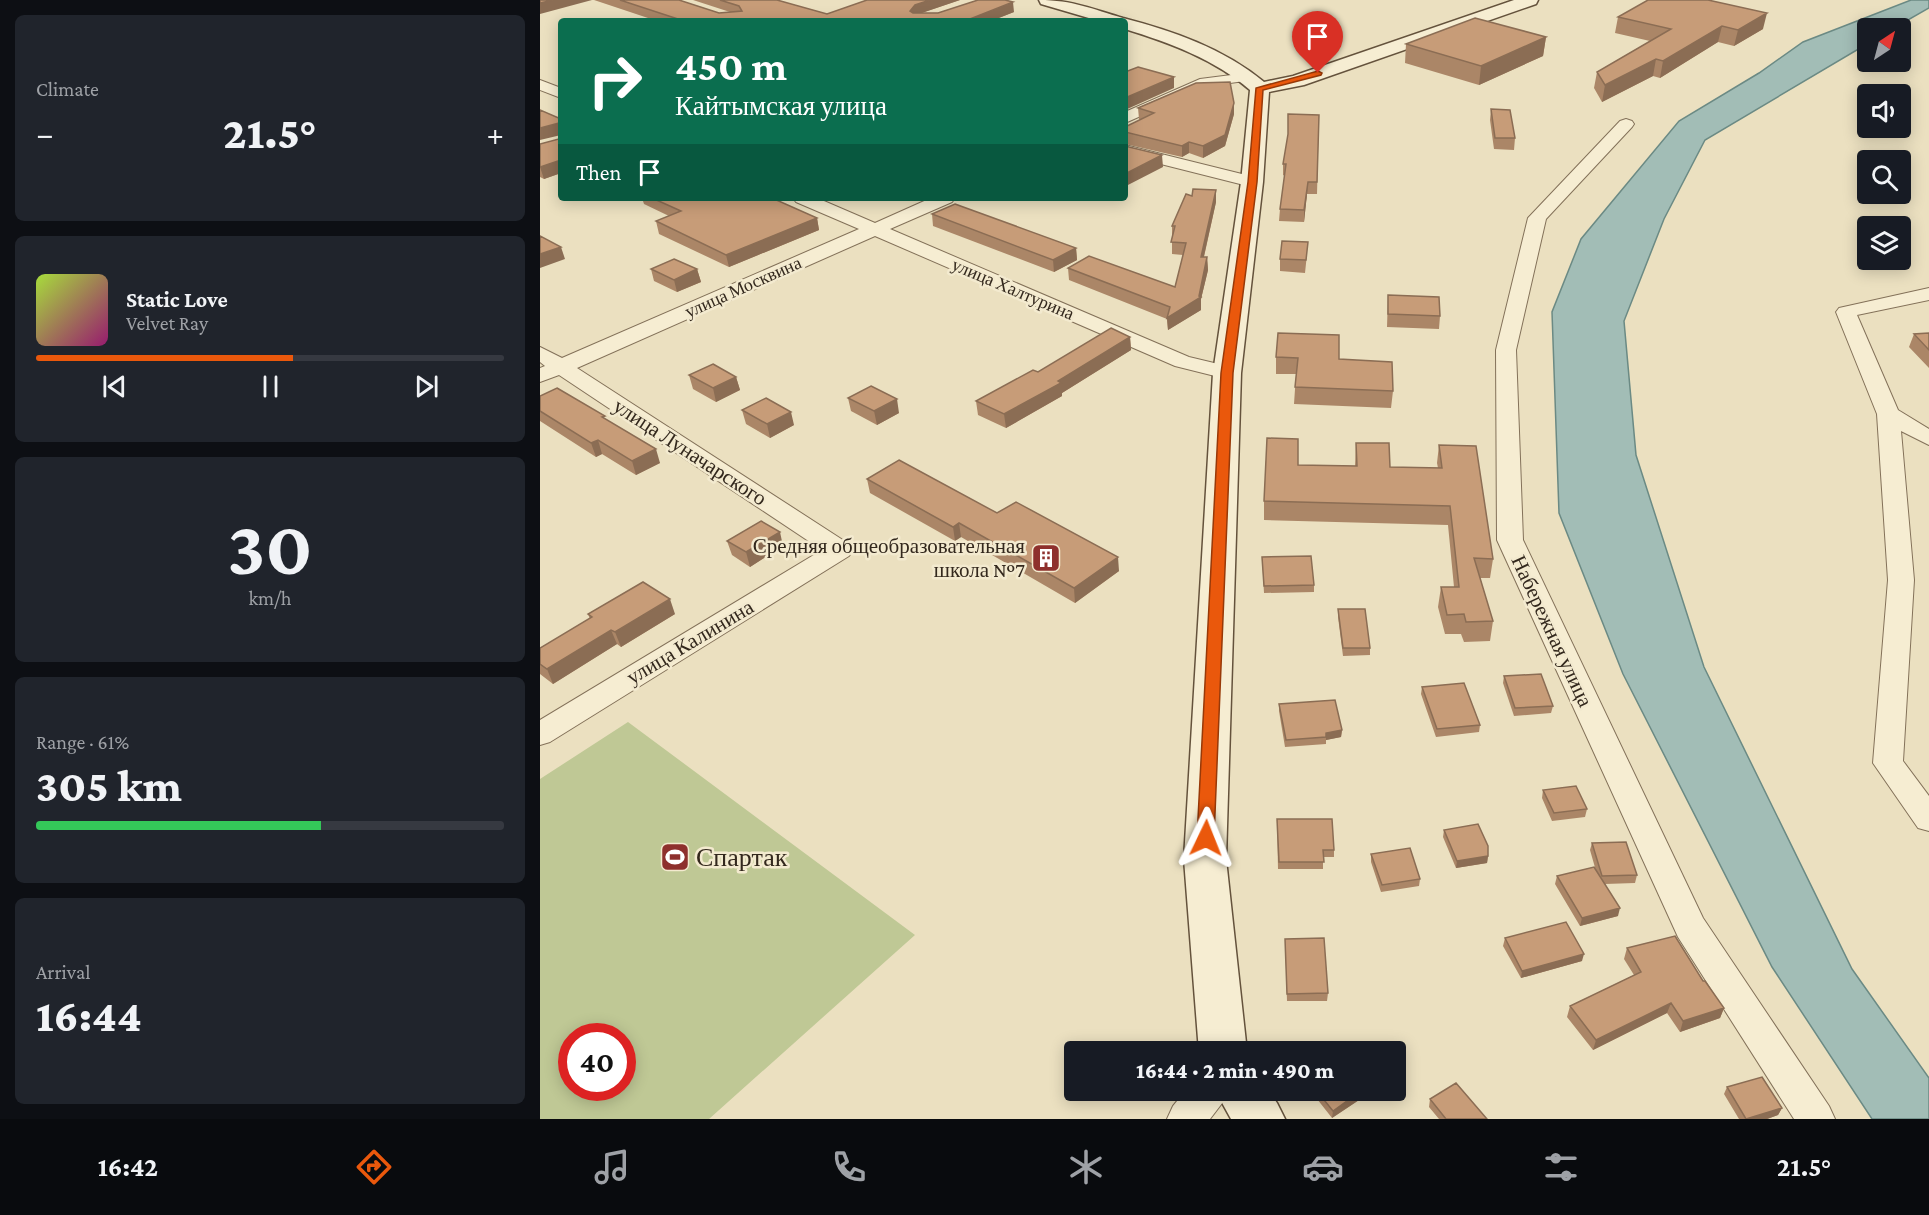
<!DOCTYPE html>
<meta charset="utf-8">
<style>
:root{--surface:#171b24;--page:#20242c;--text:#f1f3f6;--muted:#9ea1a6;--line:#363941;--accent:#ea580c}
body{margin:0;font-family:"Crimson Pro",serif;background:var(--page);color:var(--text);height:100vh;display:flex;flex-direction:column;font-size:22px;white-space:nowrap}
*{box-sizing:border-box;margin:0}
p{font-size:20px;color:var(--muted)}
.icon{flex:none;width:33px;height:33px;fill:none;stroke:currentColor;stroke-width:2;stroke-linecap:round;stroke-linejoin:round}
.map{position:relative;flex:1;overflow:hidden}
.panel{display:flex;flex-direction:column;gap:15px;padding:15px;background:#0d0f14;width:540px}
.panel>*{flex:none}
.top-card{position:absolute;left:18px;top:18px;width:570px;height:183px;border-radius:6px;box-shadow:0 3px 15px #0003;background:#0b6e4f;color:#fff;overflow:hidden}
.needle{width:39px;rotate:36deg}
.controls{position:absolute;left:1317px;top:18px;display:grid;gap:12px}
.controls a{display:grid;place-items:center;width:54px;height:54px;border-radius:6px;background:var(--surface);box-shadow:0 3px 15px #0003;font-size:30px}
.speed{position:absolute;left:18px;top:1023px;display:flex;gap:12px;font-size:30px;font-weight:700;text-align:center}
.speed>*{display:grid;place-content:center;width:78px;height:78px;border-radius:50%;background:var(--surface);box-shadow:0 3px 15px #0003;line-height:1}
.speed .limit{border:9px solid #d22;background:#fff;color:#111}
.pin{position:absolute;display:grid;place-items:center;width:51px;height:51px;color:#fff;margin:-62px -26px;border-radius:50% 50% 50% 0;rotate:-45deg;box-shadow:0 0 6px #0007}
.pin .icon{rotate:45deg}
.me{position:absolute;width:66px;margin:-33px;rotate:2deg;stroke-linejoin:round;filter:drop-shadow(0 0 4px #0008)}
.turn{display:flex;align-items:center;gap:21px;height:126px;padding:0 18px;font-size:27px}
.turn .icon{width:78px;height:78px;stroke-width:2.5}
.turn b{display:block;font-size:42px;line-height:51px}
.then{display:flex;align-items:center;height:57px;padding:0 18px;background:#0003;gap:12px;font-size:22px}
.big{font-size:45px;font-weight:800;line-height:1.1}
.panel .tile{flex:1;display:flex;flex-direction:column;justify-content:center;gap:9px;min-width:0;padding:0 21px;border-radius:9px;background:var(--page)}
.panel .dial{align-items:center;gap:0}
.dial b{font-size:78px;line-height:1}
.song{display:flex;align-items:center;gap:18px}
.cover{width:72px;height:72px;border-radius:9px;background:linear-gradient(135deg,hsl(80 70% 55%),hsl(320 70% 35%))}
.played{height:6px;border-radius:3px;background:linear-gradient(90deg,var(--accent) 55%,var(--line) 55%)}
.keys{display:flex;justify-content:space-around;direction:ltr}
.heat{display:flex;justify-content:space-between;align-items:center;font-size:33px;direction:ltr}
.charge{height:9px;border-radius:4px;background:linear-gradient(90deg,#34c759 61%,var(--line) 0)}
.trip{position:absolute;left:524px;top:1041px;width:342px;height:60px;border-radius:6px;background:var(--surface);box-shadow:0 3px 15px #0003;font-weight:800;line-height:60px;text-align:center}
.tabs{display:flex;height:96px;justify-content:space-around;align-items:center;background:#090b0e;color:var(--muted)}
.tabs .icon{width:42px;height:42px}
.tabs .active{color:var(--accent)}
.tabs b{font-size:27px;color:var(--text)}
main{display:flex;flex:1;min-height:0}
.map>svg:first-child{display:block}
.green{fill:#bfc895;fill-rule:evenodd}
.water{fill:#a2bdb6;stroke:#6b8a84;stroke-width:1.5}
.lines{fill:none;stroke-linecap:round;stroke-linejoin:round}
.street-casing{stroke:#837159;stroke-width:2}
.secondary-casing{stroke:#64523c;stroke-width:3}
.street{fill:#f6edd2;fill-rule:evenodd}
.secondary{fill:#f6edd2;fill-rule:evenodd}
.wall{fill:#ab8667}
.shaded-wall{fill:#8b6d54}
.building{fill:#c79c78;stroke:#8b6d54;stroke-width:1.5}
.route{fill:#ea580c;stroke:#983908;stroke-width:1.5}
.labels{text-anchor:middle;stroke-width:5;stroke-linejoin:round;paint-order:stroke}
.far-street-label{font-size:18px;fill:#33281d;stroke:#f3eacf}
.street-label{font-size:21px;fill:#33281d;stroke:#f3eacf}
.poi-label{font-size:21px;fill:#33281d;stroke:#f3eacf;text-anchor:end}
.near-poi-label{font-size:26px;fill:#33281d;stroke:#f3eacf;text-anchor:start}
</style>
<main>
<section class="panel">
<div class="tile"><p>Climate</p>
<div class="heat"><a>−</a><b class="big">21.5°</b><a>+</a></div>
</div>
<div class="tile">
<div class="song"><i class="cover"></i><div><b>Static Love</b><p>Velvet Ray</p></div></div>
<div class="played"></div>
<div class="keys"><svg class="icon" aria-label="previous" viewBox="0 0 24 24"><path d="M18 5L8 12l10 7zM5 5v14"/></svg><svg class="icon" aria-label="pause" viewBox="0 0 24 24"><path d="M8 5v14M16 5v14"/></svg><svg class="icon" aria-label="next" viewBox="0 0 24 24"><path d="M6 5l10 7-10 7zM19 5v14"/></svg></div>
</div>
<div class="tile dial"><b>30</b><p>km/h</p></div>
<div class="tile"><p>Range · 61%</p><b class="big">305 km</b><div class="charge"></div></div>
<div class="tile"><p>Arrival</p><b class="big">16:44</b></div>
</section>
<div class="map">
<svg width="1389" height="1119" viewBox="0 0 1389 1119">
<rect width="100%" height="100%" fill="#ebe0c0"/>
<path class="green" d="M88 722 375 935 169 1119H0V779ZM32 1036H82V1088H32Z"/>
<path class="water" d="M1371 0H1389V8L1354 28H1328L1327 44 1165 140 1124 219 1084 321 1096 455 1164 667 1312 969 1389 1078V1119H1332L1232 967 1083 674 1019 513 1012 312 1041 239 1139 121 1219 73 1263 42Z"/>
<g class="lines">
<g class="street-casing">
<path id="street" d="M707 73 714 77 712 80 668 86 585 123V112L660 79Z
M0 80 21 88V98L0 90Z
M1086 119 1092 121 1094 124 1092 127 1006 219 976 350 983 540 1163 918 1289 1106 1295 1119H1254L1138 937 957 540 956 350 988 218 1080 121Z
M585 145 718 178 720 182 718 186 712 187 585 155Z
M253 198H277L335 223 391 198H415L412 202 350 229 649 357 695 368 698 373 695 378 687 379 635 366 335 236 37 368 309 544 313 550 309 556 10 742 0 745V720L282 550 19 375 0 382V368L5 366 0 362V347L22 358 319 229 256 202Z
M1389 288V300L1317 315 1358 410 1389 429V445L1361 431 1374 580 1363 761 1389 796V831L1378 828 1333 763 1348 580 1337 414 1296 312 1299 308Z
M646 1090H689L683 1102 670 1119H627L633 1106Z"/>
</g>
<g class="secondary-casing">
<path id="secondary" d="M499 0C533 0 552 9 583 18 633 31 683 48 724 82L753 76 974 0H998L996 4 764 85 729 92 723 182 701 373 686 859 707 1052H659L644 859 673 373 701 182 710 90C674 59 630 43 585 29V21H559L501 4Z
M675 1090H728L737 1103 745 1119H691Z"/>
</g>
<use href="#street" class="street"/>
<use href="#secondary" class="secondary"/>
</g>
<path class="wall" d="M54 0H139L179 13 190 12 153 0H237L287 14 327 0H420L381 13 474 12 451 21H117Z
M1078 17 1223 29 1194 46 1178 42 1120 78 1113 76 1062 102 1054 88 1057 72 1110 41 1075 33Z
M1006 37 1003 56 939 85 865 63 866 44Z
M598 108 694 114 685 146 663 158 649 153 642 157 585 144V127L600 120 599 119Z
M951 109 975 138 974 150 954 149 950 120Z
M779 115 777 194H767L764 222 739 221 740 209 745 176 743 175V164L748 136Z
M21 119V173L4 179 0 177V144L19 139Z
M676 190V202L664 257H667L668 270 661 299V310L628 330 627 319 529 280 528 268 635 287 643 255 632 254V226L652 196Z
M102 198H232L277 218 279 230 189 267 119 234 116 221 129 216 104 204Z
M392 214 536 248 537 260 514 272 393 226Z
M767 254 765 273 740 271V259Z
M111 269H157L161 282 137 292 114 281Z
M848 295 900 316 899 329 847 327Z
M1389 333V368L1369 347 1374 334Z
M590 337 591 350 522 393V396L466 428 438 415 436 401 498 372Z
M736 357 799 359 853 391 851 408 754 404 756 374H736Z
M149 375 196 377 200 390 176 402 153 389Z
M0 396 66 419 120 463 96 475 62 454 56 457 0 421Z
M308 398 359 413 337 425 311 411Z
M202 410 254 425 230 438 206 424Z
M816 443 850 467 898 468 897 463 899 445 953 559 950 578H940L953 621 950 641 924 642 921 634H905L898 607 901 587H914L908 525 724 520V501L758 465 815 466Z
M327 479 457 513 579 571 535 603 421 537 415 541 330 493Z
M187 541 243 546 210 567 192 555Z
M722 557 774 585V592L724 593Z
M798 609 830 648V655L803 656 798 617Z
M48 614H135L81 647 77 644 13 684 0 674V648L50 619Z
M964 676 1013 706 1011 713 974 716 963 683Z
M882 687 940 725 939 732 896 737 881 694Z
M739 704 802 730 801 737 786 740V744L745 747 739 711Z
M1003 790 1047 809 1045 817 1012 821 1002 798Z
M737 819 794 850V857H783V869H738Z
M904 830 948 856 947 863 916 868 903 837Z
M1052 843 1097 875 1095 883 1065 884 1078 916 1040 926 1015 884 1017 876 1056 871 1050 850Z
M831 854 880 879 879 886 841 892 831 862Z
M965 938 1042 961 981 978 963 946Z
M745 939 788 993 787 1001H747Z
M1087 948 1163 981 1184 1008 1180 1018 1140 1032 1127 1013 1053 1050 1027 1017 1030 1006 1094 975 1084 959Z
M1187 1087 1242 1108 1238 1115 1227 1119H1199L1184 1094Z
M770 1090H825V1096L792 1118Z
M890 1099 947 1119H899L889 1107Z"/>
<path class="shaded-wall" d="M13 0H52L0 14V3Z
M390 0H420L376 15 372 21 370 11 375 5Z
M473 2 474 12 451 21H425Z
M1227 13 1223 29 1194 46 1198 30Z
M1182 26 1178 42 1120 78 1123 61Z
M1006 37 1003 56 939 85 941 66Z
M1116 59 1113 76 1062 102 1065 85Z
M634 77V88L585 110V98Z
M694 103V114L685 146 663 158V146Z
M19 123 21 135 0 140V128Z
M649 142V153L642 157V146Z
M622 155 623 167 586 186 585 174Z
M21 160V173L4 179 0 167Z
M768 182 767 194 764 222V210Z
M676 190V202L661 269V257Z
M277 218 279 230 189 267 186 255Z
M21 247 25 259 0 268V254Z
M536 248 537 260 514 272 513 260Z
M667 257 668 270 661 299V310L628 330 627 318 659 296Z
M157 269 161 282 137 292 134 280Z
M590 337 591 350 522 393V396L466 428 464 414Z
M196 377 200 390 176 402 173 388Z
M357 399 359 413 337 425 334 411Z
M251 412 254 425 230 438 227 424Z
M58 440 62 454 56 457 51 443Z
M116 449 120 463 96 475 92 461Z
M419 523 421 537 415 541 413 527Z
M240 532 243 546 210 567 206 552Z
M578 557 579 571 535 603 534 588Z
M130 599 135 614 81 647 75 632Z
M71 630 77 644 13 684 7 669Z
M802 730 801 737 786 740V733Z
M948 856 947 863 916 868 917 861Z
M1080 908 1078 916 1040 926 1042 918Z
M1044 954 1042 961 981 978 982 971Z
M1131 1003 1127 1013 1053 1050 1056 1040Z
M1184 1008 1180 1018 1140 1032 1143 1021Z
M822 1090H825V1096L792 1118 793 1111Z
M1242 1108 1238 1115 1227 1119H1206Z"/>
<path class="building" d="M0 0H13L0 3Z
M80 0H139L179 13 202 11 199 6 180 0H237L287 14 327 0H390L375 5 370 11 373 13H398L438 0H465L473 2 425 21H144Z
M1108 0H1168L1227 13 1198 30 1182 26 1123 61 1116 59 1065 85 1057 72 1131 29 1078 17Z
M935 18 1006 37 941 66 866 44Z
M598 67 634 77 585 98V72Z
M690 82 694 103 685 135 663 146 649 142 642 146 585 132V127L614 113 598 108 656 83Z
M951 109 970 110 975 138H955Z
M0 110 21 119V160L0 167V144L19 139V123L0 128Z
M748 114 779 115 777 182H768L764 210 740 209 746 164H743L748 134Z
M585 146 622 155 585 174Z
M653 189 676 190 661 257H667L659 296 661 297 627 318 630 307 528 268 549 256 635 287 646 243 631 242 635 226H632L646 194 652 196Z
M112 198H232L277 218 186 255 116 221 141 211Z
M415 204 536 248 513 260 392 214Z
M0 236 21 247 0 254Z
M742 241 768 242 766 260 740 259Z
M134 259 157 269 134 280 111 269Z
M848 295 899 297 900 316 848 314Z
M571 328 590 337 518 381 521 383 464 414 436 401 493 370 498 372Z
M738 333 799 335V359L852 362 853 391 755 387 758 358 736 357Z
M1389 333V350L1374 334Z
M173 364 196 377 173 388 149 375Z
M331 386 357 399 334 411 308 398Z
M17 388 65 416 62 417 116 449 92 461 58 440 51 443 0 411V396Z
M226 398 251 412 227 424 202 410Z
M727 438 758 439V465L817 466 816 443H849L850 467 902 468 899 445 936 446 953 559 934 558 953 621 926 622 924 614 907 615 901 587H919L910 506 724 501Z
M359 460 457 513 476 502 578 557 534 588 419 523 413 527 327 479Z
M221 521 240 532 206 552 187 541Z
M771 556 774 585 724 586 722 557Z
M103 582 130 599 75 632 71 630 7 669 0 664V648L52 617 48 614Z
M798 609H825L830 648H803Z
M1001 674 1013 706 975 708 964 676Z
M924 683 940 725 897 729 882 687Z
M795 700 802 730 786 733V737L746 740 739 704Z
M1036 786 1047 809 1014 813 1003 790Z
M737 819H792L794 850H783L784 862H739Z
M938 824 948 846V856L917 861 904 830Z
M1086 842 1097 875 1062 876 1052 843Z
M870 848 880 879 842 885 831 854Z
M1054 867 1080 908 1042 918 1017 876Z
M1026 922 1044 954 982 971 965 938Z
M1135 936 1163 981H1165L1184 1008 1143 1021 1131 1003 1056 1040 1030 1006 1101 972 1087 948Z
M784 938 788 993 747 994 745 939Z
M788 1044 794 1052H777Z
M1222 1077 1242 1108 1206 1119 1187 1087Z
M916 1083 947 1119H906L890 1099Z
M776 1090H822L793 1111Z"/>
<path class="route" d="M778 71 782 73 781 75 723 90 717 182 693 373 674 838 672 842 666 844 660 842 657 838 681 373 708 182 716 88Z"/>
<defs>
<g id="building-square" transform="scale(1.5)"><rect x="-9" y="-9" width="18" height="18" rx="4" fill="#8e302d" stroke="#f3eacf"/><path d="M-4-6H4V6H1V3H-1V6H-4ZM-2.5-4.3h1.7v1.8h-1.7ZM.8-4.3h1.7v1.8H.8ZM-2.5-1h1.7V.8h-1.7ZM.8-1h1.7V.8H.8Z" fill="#fff"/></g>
<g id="stadium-square" transform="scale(1.5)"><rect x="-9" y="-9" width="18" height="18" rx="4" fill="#8e302d" stroke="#f3eacf"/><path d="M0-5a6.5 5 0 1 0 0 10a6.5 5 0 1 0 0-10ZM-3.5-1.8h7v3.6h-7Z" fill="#fff"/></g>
</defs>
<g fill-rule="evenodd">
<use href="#building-square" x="506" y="558"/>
<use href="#stadium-square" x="135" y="857"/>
</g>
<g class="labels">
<g class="far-street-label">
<text transform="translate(203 287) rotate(-24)" y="6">улица Москвина</text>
<text transform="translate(473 289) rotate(23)" y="6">улица Халтурина</text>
</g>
<g class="street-label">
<text transform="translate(150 452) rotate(33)" y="7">улица Луначарского</text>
<text transform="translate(1012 631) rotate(65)" y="7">Набережная улица</text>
<text transform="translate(150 642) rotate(-31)" y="7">улица Калинина</text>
</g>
<g class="poi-label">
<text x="485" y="553">Средняя общеобразовательная<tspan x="485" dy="24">школа №7</tspan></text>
</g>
<g class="near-poi-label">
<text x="156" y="866">Спартак</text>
</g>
</g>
</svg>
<div class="controls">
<a><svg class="needle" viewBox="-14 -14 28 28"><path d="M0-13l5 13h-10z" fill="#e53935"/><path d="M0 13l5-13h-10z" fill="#9ea1a6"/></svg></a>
<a><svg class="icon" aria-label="sound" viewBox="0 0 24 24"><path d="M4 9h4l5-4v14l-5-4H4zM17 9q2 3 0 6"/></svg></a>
<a><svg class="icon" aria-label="search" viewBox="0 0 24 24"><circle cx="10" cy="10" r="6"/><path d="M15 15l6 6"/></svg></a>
<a><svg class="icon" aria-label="layers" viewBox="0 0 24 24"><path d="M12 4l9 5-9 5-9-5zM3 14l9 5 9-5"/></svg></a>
</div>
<div class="speed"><div class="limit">40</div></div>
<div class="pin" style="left:778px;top:73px;background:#d93025"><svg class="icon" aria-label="arrive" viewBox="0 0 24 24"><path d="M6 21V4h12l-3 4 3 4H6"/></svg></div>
<svg class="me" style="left:666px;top:838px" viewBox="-20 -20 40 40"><path d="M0-17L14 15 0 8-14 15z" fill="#ea580c" stroke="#fff" stroke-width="4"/></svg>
<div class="trip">16:44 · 2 min · 490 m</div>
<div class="top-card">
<div class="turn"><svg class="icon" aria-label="right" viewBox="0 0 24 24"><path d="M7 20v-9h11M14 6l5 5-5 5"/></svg><div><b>450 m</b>Кайтымская улица</div></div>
<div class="then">Then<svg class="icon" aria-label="arrive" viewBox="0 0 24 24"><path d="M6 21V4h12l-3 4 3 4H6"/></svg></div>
</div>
</div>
</main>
<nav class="tabs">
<b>16:42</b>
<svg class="icon active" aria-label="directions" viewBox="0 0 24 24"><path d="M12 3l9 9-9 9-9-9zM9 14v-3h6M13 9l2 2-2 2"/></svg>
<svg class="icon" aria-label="music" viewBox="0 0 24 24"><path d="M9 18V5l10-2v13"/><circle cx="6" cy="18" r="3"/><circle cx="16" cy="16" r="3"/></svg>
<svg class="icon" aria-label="phone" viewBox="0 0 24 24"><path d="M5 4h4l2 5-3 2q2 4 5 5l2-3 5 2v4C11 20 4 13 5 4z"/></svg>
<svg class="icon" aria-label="climate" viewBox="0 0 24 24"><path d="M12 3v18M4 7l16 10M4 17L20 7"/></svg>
<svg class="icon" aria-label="car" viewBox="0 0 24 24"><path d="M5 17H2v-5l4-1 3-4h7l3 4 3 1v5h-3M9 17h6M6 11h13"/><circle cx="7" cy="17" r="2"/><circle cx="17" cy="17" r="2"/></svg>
<svg class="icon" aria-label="filters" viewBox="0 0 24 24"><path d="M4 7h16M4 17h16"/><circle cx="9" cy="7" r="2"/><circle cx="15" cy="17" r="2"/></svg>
<b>21.5°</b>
</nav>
